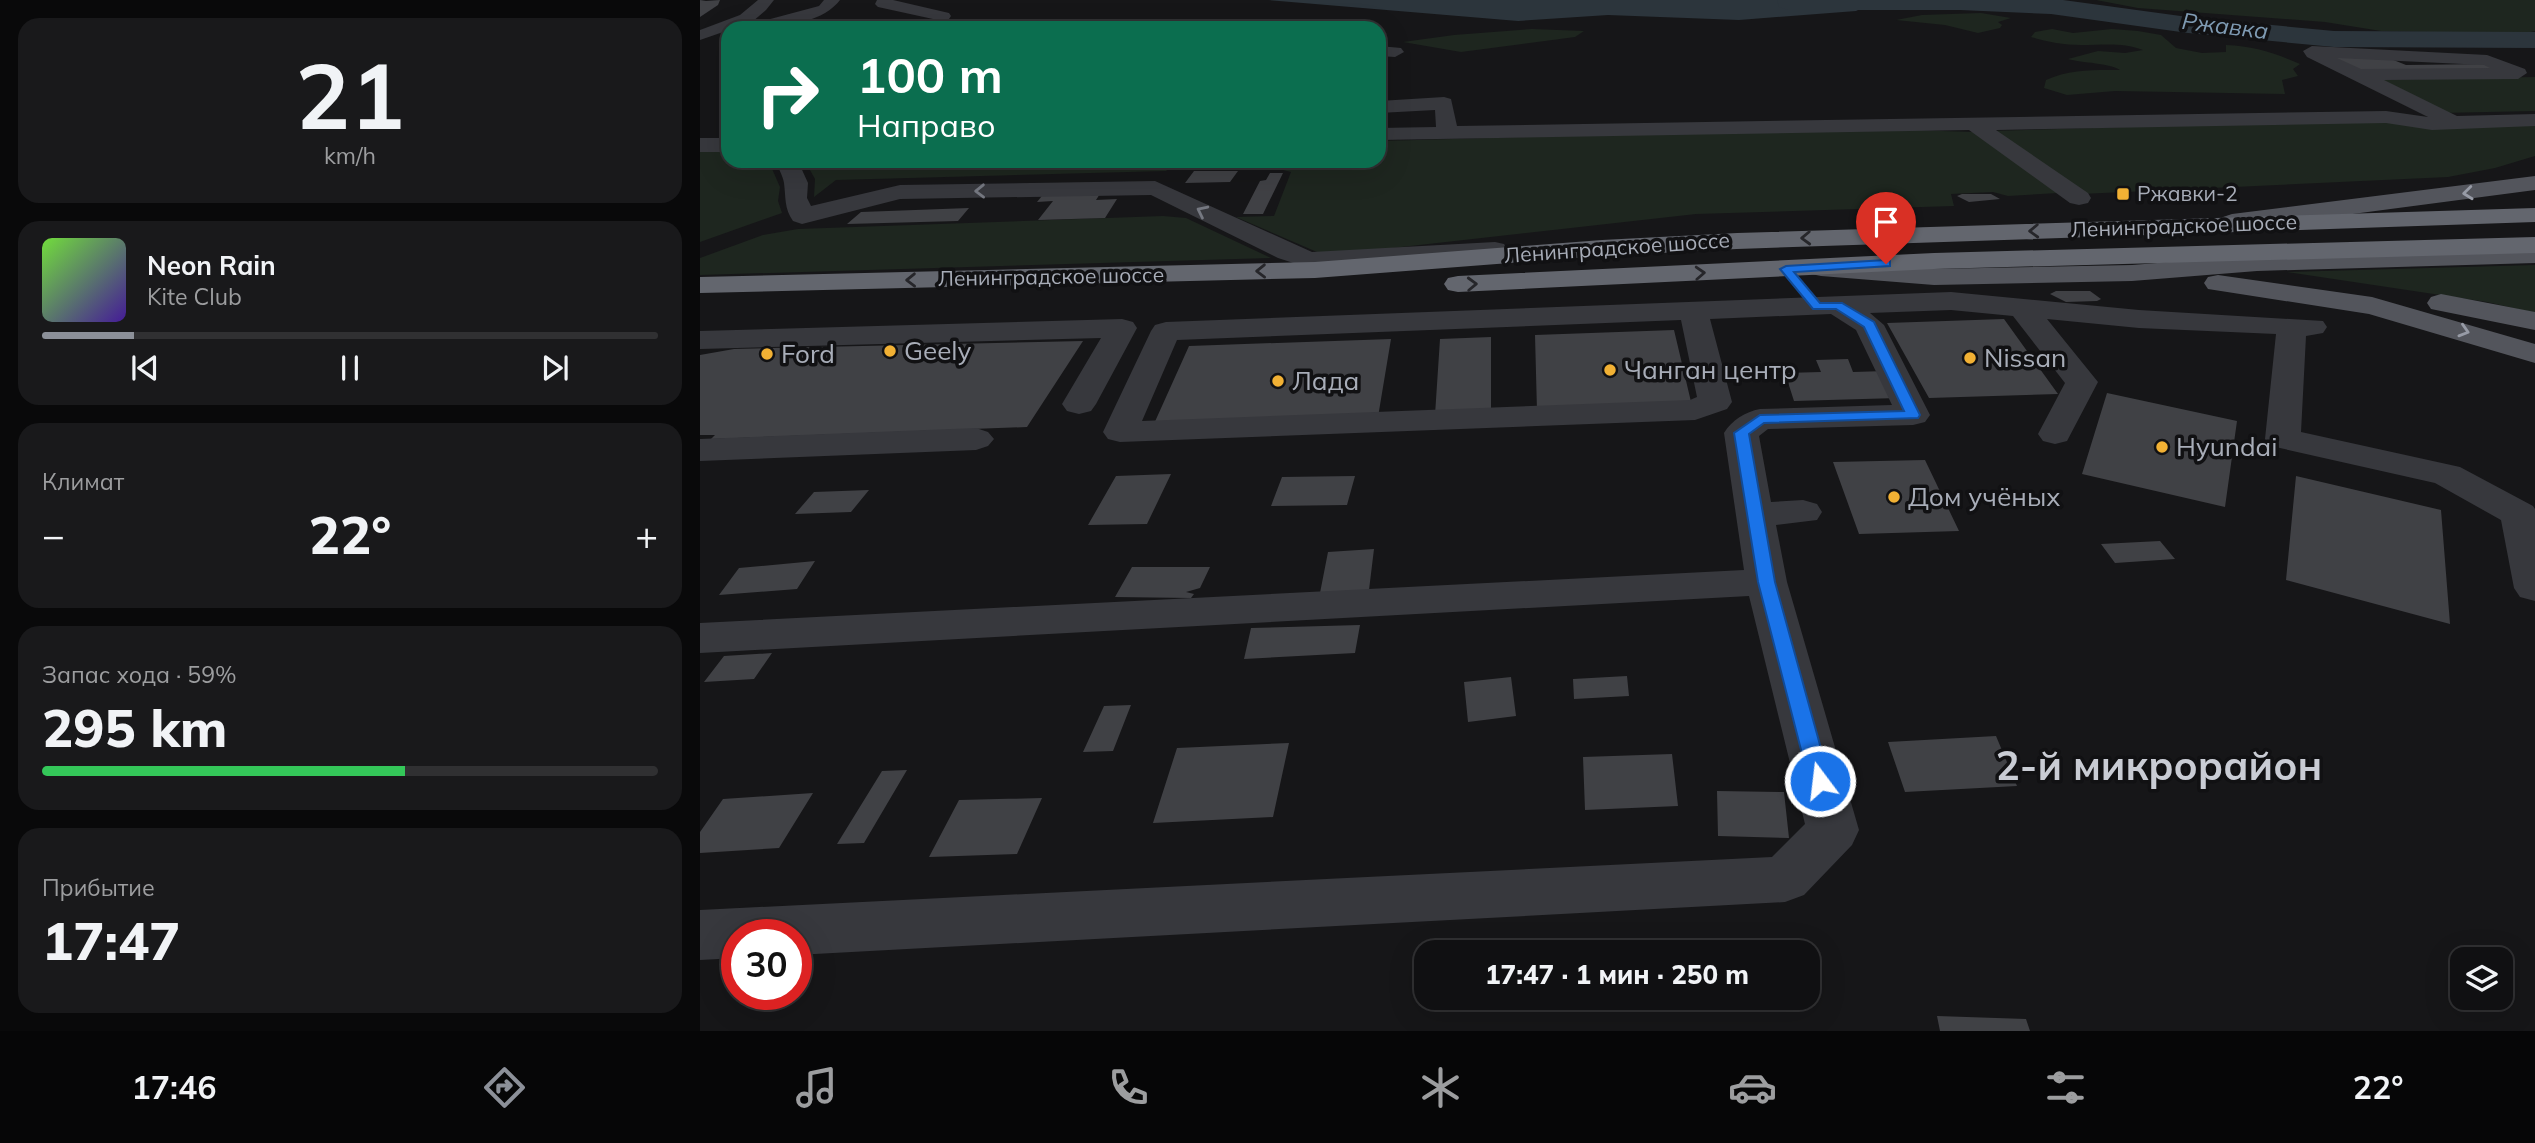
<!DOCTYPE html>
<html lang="ru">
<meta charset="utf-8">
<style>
:root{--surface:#101012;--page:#19191b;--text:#f1f3f6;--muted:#9c9d9f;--line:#303032;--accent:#8c9099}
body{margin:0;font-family:Mulish,sans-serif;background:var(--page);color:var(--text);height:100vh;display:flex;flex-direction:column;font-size:26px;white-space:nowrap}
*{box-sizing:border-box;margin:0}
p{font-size:23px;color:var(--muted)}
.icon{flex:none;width:38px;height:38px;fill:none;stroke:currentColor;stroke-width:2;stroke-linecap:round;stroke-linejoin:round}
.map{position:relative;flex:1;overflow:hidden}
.side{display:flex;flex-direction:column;gap:18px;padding:18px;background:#09090a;width:700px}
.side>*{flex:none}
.banner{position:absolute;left:21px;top:21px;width:665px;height:147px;border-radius:21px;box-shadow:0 7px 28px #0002,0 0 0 2px var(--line);background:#0b6e4f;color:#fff;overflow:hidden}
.tools{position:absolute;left:1750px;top:947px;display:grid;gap:14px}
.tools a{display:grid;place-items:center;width:63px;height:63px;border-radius:14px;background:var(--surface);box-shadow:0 7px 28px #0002,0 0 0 2px var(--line);font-size:35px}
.speed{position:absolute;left:21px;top:919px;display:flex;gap:14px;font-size:35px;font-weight:700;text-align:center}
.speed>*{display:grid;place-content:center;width:91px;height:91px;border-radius:50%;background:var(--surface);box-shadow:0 7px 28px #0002,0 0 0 2px var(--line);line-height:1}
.speed .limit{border:10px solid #d22;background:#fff;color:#111}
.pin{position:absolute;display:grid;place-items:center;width:60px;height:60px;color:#fff;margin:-72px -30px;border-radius:50% 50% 50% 0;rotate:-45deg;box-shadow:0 0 7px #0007}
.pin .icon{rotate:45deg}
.me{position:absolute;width:77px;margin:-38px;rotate:345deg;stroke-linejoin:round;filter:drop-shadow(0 0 5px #0008)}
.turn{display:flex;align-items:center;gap:24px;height:147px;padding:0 21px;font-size:32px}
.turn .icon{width:91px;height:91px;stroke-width:2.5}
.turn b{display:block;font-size:49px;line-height:60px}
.big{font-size:52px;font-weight:800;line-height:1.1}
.side .card{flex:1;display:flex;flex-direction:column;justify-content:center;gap:10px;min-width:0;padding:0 24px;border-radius:21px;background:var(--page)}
.side .dial{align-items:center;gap:0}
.dial b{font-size:91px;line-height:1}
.song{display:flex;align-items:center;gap:21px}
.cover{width:84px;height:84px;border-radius:10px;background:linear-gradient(135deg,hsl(100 70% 55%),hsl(260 70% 35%))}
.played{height:7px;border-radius:4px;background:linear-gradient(90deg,var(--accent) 15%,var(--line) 15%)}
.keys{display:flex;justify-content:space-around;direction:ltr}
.heat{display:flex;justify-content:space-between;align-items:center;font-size:38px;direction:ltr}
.charge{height:10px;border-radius:5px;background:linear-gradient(90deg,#34c759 59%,var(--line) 0)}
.trip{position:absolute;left:714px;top:940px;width:406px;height:70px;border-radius:21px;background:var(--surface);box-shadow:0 7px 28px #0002,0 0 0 2px var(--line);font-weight:800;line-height:70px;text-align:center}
.dock{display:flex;height:112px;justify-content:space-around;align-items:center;background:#060607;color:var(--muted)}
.dock .icon{width:49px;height:49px}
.dock .active{color:var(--accent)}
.dock b{font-size:32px;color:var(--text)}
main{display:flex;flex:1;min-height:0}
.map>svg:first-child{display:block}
.green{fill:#1e261f}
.water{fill:#2c353c}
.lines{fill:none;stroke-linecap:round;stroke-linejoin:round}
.river{fill:#2c353c;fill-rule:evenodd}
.building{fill:#404145}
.minor{fill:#37383d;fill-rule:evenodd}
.major{fill:#53555c;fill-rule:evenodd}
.highway{fill:#63666e;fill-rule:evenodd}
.oneway{stroke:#757881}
.oneway2{stroke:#979ba6}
.oneway3{stroke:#26262a}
.route{fill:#1a73e8;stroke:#114b97;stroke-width:2}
.poi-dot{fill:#f2b134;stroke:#111113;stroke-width:2.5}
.labels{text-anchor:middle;stroke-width:7;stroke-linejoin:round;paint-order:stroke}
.far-poi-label{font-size:21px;fill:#a8adb8;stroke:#111113;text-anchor:start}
.far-street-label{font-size:21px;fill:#a8adb8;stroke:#111113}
.far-water-label{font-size:23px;font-style:italic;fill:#7f9bb3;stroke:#111113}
.poi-label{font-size:26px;fill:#a8adb8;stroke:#111113;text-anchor:start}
.near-district-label{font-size:40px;font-weight:bold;fill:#c9ccd4;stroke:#111113}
</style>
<main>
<section class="side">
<div class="card dial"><b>21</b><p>km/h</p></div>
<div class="card">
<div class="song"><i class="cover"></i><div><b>Neon Rain</b><p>Kite Club</p></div></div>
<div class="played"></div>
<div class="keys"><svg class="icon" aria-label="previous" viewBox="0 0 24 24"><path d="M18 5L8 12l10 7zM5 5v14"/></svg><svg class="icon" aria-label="pause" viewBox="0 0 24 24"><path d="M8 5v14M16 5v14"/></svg><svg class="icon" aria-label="next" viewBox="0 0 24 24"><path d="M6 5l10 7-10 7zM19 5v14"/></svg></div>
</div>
<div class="card"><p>Климат</p>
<div class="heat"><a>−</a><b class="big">22°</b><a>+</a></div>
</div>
<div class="card"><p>Запас хода · 59%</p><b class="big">295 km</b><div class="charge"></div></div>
<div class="card"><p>Прибытие</p><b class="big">17:47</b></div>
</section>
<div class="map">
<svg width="1835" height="1031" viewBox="0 0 1835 1031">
<rect width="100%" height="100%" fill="#161618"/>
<path class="green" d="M1396 0H1835V31L1823 34 1681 31 1625 22 1438 8Z
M1281 13 1311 18 1298 22 1302 25 1300 28 1278 33 1245 25 1196 20 1222 15Z
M832 29 884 31 875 37 761 52 703 42 754 35Z
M1352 29 1373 33 1412 29 1438 31 1461 35 1476 48 1502 53 1526 52V45C1554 46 1575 53 1600 64L1593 69 1598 76 1582 80 1585 94 1415 91 1367 95 1344 88 1346 80C1370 69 1395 70 1420 70 1410 63 1382 63 1368 59L1398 51 1425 53 1443 50C1422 42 1404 45 1381 45 1364 45 1347 42 1331 37L1335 32Z
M1835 77V111L1740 113 1678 80Z
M1678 120H1835V156L1795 168 1748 177 1381 194 1291 131Z
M1146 128 1274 132 1358 193 1308 196 1293 192 1251 194 1254 206 996 214 639 254 617 252 536 217 574 216 591 172 547 161H679V141Z
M0 149H28V161L69 162 80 187 78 201 82 213 0 242Z
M105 161H505L476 162 466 171 136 180 114 197 115 179Z
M463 216 486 218 571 258 0 275V258L63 235 98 229Z
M1835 265V313L1787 302 1587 272Z"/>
<path class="water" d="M568 0H1173L1174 2 1156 11 1039 20 908 15 818 21Z"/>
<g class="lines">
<path class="river" d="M1077 0H1363L1488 17 1634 31 1835 32V48L1634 47 1488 33 1351 14 1260 10H1088L1079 7Z"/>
</g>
<path class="building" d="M0 0 6 1 20 0 18 5 0 17Z
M1629 56 1691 59 1706 65 1788 64 1804 71 1664 73Z
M494 171H538L530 182 485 183Z
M570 173H583L563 214H543L560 181 566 180Z
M407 183 396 200 417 199 405 218 338 220 353 201 337 202 350 186Z
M1262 194H1291L1300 199 1269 202 1257 196Z
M269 208 258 221 147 224 161 212Z
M1356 291H1390L1401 299 1397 301 1366 302 1350 294Z
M1304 319 1358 394 1229 398 1187 323Z
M974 330 992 406 837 411 835 335Z
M791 337V412L735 415 740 339Z
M691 339 678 417 453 426 489 346Z
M383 341 327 427 11 439 15 435H0V355L34 349Z
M1148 359 1153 372 1186 371 1198 398 1094 401 1085 373 1121 372 1116 360Z
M1407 393 1537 421 1525 507 1382 474Z
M1225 460 1259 531 1159 534 1133 462Z
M471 474 447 524 388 525 416 476Z
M655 476 647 505 571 506 582 477Z
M1596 476 1741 510 1750 624 1586 580Z
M169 490 151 512 95 514 114 492Z
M1460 541 1475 559 1415 563 1401 544Z
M674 549 669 590 620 593 628 552Z
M115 561 97 589 19 595 39 568Z
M432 567H510L500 588 486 592 494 594 491 598 415 597Z
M660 625 655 653 544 659 551 628Z
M72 653 54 679 4 682 24 656Z
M927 676 929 696 874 699 873 679Z
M811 677 816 716 768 722 764 682Z
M431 705 413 751 383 752 404 706Z
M1296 736 1317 786 1205 792 1188 742Z
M589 743 573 817 453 823 477 748Z
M972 754 978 806 885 810 883 757Z
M207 770 164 843 137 844 182 771Z
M1017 791 1084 792 1089 838 1018 836Z
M113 793 79 848 0 853V832L23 799Z
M342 798 317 854 229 857 259 800Z
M1237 1016 1326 1019 1330 1031H1240Z"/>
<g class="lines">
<path class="minor" d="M58 0H74L66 10 52 22 0 40V30L40 15Z
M124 0H140C122 24 78 28 50 28L52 24 119 6Z
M177 0H193L249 13 251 16 243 28H227L233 19 178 7 175 4Z
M679 46 701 48 704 52 695 57 679 56Z
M1612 46 1787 55 1825 69 1827 73 1818 79 1684 80 1757 116 1835 114V126L1732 130 1686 123 1296 130 1388 193 1391 198 1388 203 1379 205 1370 203 1269 130 679 140V128L736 127 735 110 679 113V101L744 97 751 99 757 126 1686 111 1728 117 1607 57 1603 51ZM1637 58 1784 65 1790 68 1661 69Z
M0 138H28V152H0Z
M76 161H98L108 183 107 198 111 206 200 185 455 181 612 252 795 242 804 244 808 250 804 256 795 258 609 268 578 258 451 195 200 199 102 224 93 221C84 208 86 198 84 183 83 176 78 168 76 161Z
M1251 292 1439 310 1623 321 1627 327 1623 333 1606 336 1601 432 1760 467 1833 506 1835 509V601L1820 597 1814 588 1801 520 1735 483 1571 446 1565 439 1576 334 1439 328 1347 319 1398 382 1367 441 1355 444 1343 441 1338 434 1365 383 1313 316 1251 310 1170 313 1184 325 1230 415 1225 422 1213 425 1068 429 1059 436 1071 502 1103 500 1117 504 1122 512 1117 520 1076 525 1087 582 1159 830 1152 845 1104 895 1085 902 96 955V934H37V958L0 960V910L1072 857 1105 824 1049 596 0 653V623L1044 570 1024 433C1032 420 1045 412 1060 409L1192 405 1156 330 1131 314 1010 319 1032 402 1027 409 995 420 420 442 408 439 403 432 451 331 455 325 466 322ZM981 320 997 397 990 400 442 421 477 340Z
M422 319 433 322 437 328 396 404 391 411 379 414 367 411 362 404 401 338 0 349V331Z
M276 428 288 432 294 439 288 446 276 450 0 461V439Z"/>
<path class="major" d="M1835 176V190L1532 230 1523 227 1519 222 1523 217 1532 214Z
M1835 247V263L1557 271 1432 281 1234 285 1121 276 1111 274 1107 268 1111 262 1121 260 1234 269 1432 265 1557 255Z
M1518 275 1672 297 1835 344V363L1669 314 1508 289 1504 283 1508 277Z
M1741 294 1835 312V330L1731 309 1727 303 1731 297Z"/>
<path class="highway" d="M1835 208V222L1037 249 902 256 615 278 0 293V277L615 262 902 240 1037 233Z
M1835 237V253L1234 269 758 292 748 290 744 284 748 278 758 276 1234 253Z"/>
</g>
<defs><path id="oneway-chevron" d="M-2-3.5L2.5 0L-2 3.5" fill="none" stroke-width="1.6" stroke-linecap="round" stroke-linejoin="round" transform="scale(1.75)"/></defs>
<g class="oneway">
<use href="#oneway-chevron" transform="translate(280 191) rotate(179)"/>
<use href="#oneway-chevron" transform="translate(502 211) rotate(-154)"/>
</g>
<g class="oneway2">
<use href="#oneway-chevron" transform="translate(1768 193) rotate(174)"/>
<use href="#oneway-chevron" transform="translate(1764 331) rotate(17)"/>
</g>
<g class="oneway3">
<use href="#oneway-chevron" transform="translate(1334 231) rotate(178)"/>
<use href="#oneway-chevron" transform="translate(1106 238) rotate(178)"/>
<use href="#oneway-chevron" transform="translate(561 271) rotate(179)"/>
<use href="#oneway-chevron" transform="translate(1000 273) rotate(-3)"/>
<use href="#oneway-chevron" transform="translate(211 280) rotate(179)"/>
<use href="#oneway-chevron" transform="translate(772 284) rotate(-2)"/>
</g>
<path class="route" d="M1186 260 1190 261V266L1094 272 1120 303H1142L1174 322 1220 415 1218 418 1064 423 1049 434 1075 582 1130 781 1127 787 1120 789 1112 787 1109 781 1058 582 1034 433 1060 415 1204 411 1164 327 1136 309H1113L1080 269 1086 266Z"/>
<g class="poi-dot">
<rect x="1416" y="187" width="14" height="14" rx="3.5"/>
<circle cx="190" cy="351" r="7"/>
<circle cx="67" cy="354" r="7"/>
<circle cx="1270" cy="358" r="7"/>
<circle cx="910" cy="370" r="7"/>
<circle cx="578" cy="381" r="7"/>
<circle cx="1462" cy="447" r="7"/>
<circle cx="1194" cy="497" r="7"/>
</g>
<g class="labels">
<g class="far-poi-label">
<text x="1437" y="201">Ржавки-2</text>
</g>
<g class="far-street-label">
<text transform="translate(1484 226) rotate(-2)" y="7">Ленинградское шоссе</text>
<text transform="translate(917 248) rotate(-4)" y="7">Ленинградское шоссе</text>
<text transform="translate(351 277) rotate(-1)" y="7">Ленинградское шоссе</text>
</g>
<g class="far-water-label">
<text transform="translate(1525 26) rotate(7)" y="8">Ржавка</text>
</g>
<g class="poi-label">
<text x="204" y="360">Geely</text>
<text x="81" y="363">Ford</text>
<text x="1284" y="367">Nissan</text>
<text x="924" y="379">Чанган центр</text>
<text x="592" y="390">Лада</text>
<text x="1476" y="456">Hyundai</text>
<text x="1208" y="506">Дом учёных</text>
</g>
<g class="near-district-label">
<text x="1459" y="780">2-й микрорайон</text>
</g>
</g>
</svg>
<div class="tools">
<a><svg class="icon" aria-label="layers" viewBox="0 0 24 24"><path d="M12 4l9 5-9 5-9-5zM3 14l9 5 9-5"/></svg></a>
</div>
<div class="speed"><div class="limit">30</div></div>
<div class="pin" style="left:1186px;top:264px;background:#d93025"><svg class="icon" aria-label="arrive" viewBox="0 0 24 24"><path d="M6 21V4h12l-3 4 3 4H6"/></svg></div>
<svg class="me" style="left:1120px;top:781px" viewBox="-20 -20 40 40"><circle r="17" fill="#1a73e8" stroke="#fff" stroke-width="3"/><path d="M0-11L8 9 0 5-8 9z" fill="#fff"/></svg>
<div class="trip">17:47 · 1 мин · 250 m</div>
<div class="banner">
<div class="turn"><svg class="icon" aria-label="right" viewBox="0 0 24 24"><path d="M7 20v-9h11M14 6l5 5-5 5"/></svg><div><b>100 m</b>Направо</div></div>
</div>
</div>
</main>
<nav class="dock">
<b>17:46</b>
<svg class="icon active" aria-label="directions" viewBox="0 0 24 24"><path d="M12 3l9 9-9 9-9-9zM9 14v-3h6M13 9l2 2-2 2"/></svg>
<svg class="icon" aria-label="music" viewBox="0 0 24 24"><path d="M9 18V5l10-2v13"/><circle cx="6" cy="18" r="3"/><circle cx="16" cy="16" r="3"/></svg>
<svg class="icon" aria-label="phone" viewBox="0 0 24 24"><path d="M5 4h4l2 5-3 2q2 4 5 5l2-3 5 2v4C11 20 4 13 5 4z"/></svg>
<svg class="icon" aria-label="climate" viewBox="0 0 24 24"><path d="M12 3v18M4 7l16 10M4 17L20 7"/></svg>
<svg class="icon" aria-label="car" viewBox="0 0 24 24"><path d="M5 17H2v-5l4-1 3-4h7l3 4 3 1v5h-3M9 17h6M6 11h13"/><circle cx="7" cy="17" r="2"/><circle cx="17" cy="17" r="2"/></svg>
<svg class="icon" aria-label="filters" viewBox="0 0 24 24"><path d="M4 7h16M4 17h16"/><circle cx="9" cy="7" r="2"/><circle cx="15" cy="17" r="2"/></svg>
<b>22°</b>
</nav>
